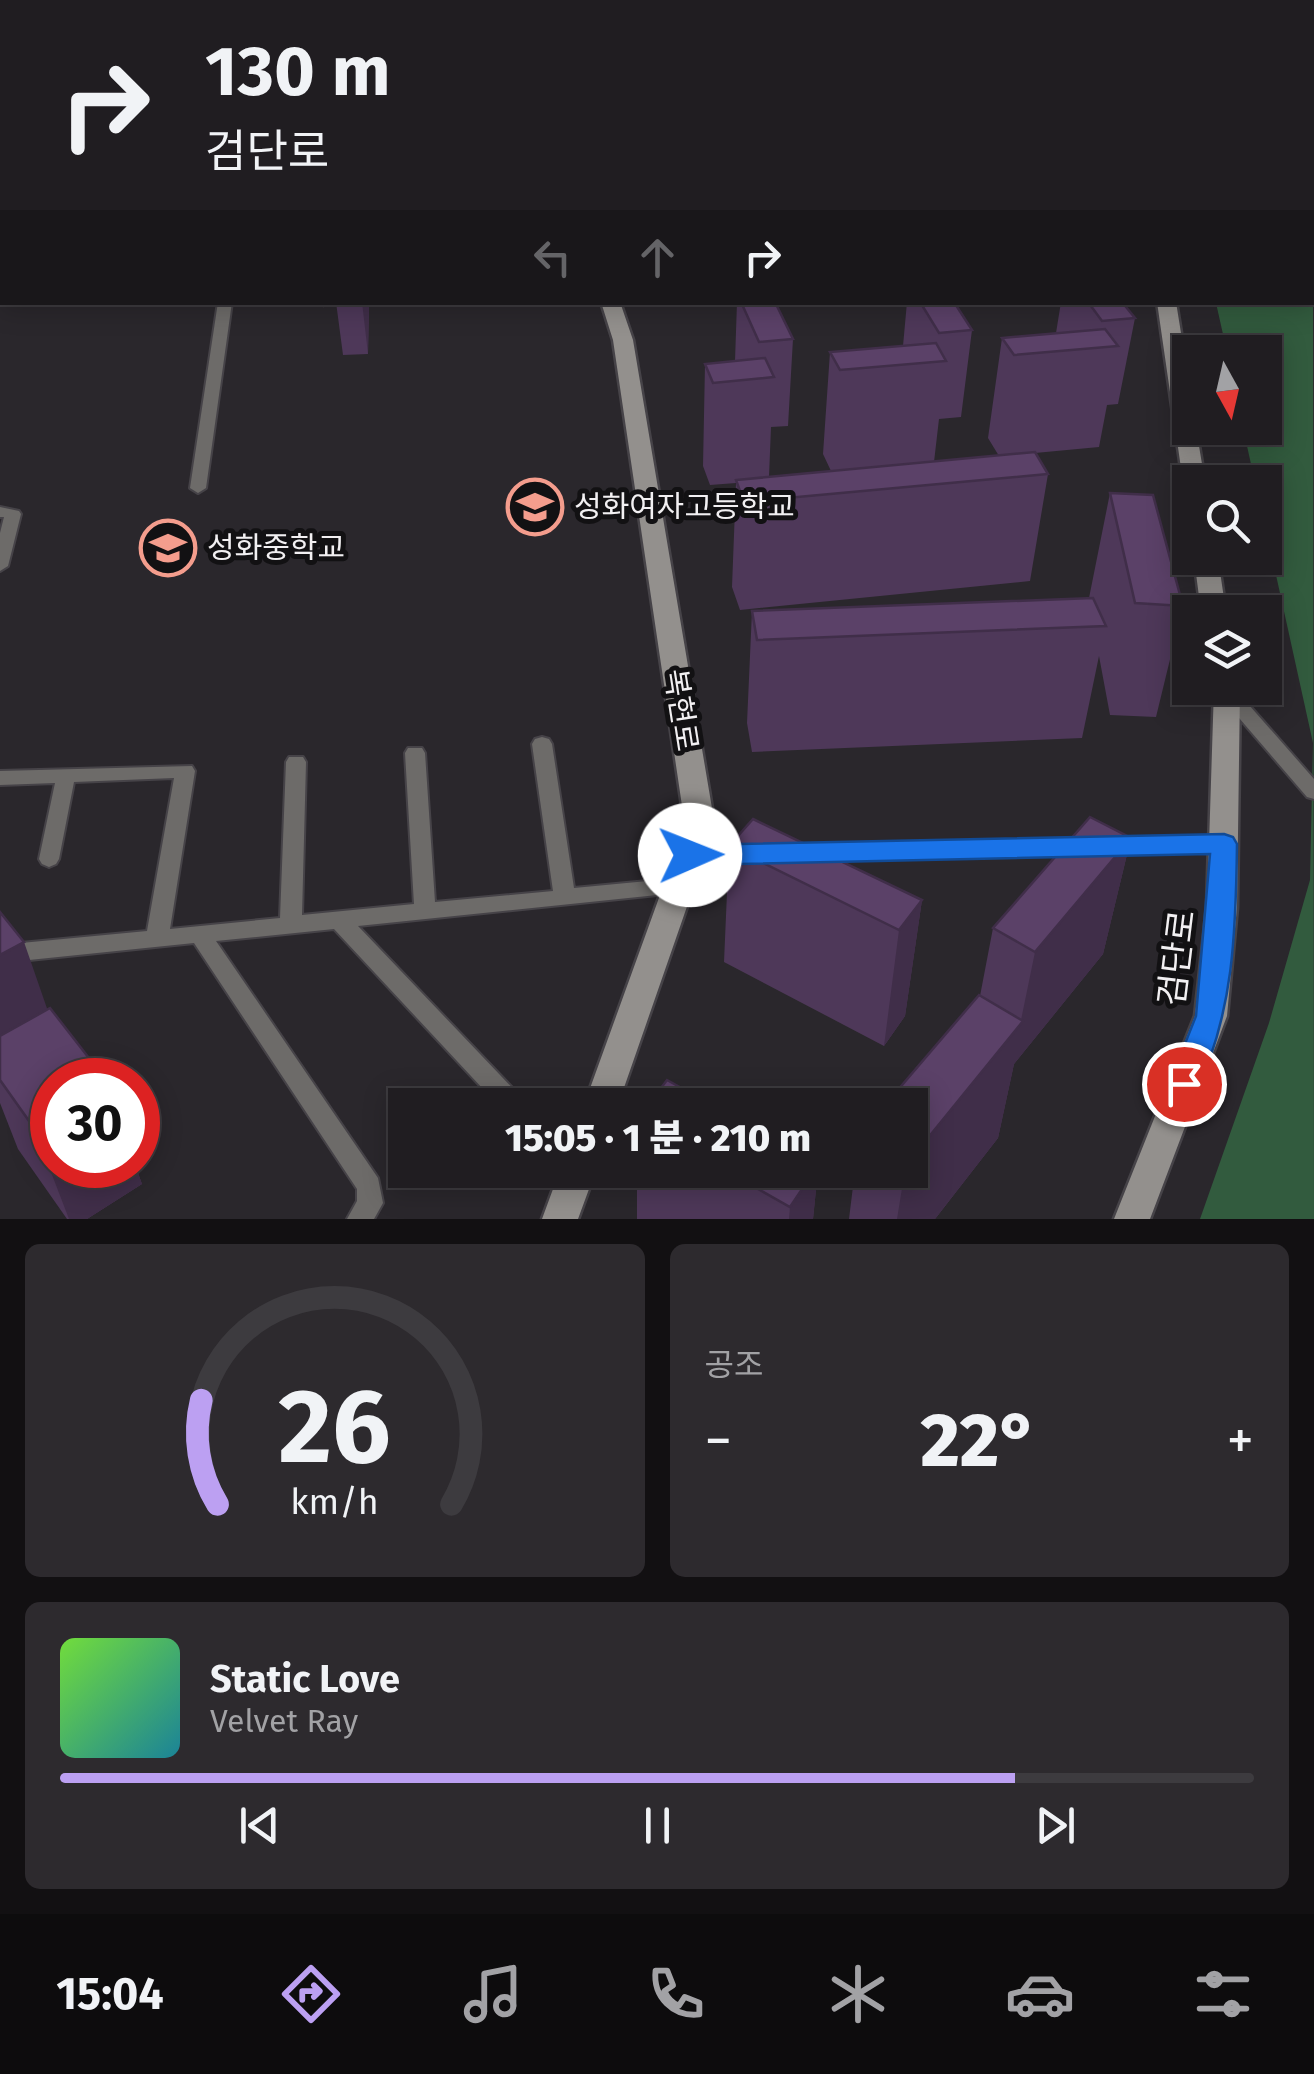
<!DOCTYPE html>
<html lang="ko">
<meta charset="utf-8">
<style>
:root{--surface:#201d21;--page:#2d2a2e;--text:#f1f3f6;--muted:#a2a2a5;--line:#3d3b3f;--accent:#bca0f2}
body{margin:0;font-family:"Fira Sans","Noto Sans KR",sans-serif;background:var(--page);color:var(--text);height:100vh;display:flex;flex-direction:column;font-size:38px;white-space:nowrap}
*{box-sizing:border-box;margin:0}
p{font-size:32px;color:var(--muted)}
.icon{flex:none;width:55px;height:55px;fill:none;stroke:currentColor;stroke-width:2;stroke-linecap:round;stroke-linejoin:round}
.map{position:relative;height:1219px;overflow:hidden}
.details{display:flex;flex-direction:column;gap:25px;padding:25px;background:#121012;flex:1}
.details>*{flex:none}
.banner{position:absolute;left:0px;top:0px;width:1315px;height:305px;box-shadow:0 5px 25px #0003,0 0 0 2px var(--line);background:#201d21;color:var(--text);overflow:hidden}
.needle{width:65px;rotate:172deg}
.fabs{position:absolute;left:1172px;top:335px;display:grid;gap:20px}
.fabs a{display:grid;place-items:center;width:110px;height:110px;border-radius:0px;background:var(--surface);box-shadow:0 5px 25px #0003,0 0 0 2px var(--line);font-size:50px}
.speed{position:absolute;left:30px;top:1058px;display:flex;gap:20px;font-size:50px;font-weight:700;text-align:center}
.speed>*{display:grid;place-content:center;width:130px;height:130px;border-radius:50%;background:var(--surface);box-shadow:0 5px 25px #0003,0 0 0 2px var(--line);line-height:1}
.speed .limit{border:15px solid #d22;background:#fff;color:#111}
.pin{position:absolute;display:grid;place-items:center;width:85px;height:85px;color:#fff;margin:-42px;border:5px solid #fff;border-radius:50%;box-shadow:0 2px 10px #0007}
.me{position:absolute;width:110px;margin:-55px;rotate:89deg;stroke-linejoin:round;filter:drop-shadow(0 0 8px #0008)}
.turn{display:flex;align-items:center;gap:35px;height:210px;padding:0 40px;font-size:45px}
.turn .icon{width:130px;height:130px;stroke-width:2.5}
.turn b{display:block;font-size:70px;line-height:85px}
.lanes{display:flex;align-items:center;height:95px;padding:0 40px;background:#0003;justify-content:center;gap:50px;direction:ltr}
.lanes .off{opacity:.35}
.big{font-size:75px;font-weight:800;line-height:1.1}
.details .widget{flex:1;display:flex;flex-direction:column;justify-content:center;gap:15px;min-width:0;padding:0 35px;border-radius:15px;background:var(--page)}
.details .dial{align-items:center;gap:0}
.dial svg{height:260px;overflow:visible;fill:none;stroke:var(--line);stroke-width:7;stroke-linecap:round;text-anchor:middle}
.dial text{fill:var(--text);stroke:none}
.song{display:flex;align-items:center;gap:30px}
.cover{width:120px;height:120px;border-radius:15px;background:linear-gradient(135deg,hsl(100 70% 55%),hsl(190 70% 35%))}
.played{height:10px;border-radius:5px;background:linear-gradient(90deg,var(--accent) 80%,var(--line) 80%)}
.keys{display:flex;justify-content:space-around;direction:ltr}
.heat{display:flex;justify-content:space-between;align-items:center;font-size:55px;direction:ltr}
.details .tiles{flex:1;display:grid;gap:25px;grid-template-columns:1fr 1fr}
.widget:last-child{grid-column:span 2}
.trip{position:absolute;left:388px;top:1088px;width:540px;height:100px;border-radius:0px;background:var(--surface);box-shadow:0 5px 25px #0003,0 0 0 2px var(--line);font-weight:800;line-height:100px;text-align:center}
.tabs{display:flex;height:160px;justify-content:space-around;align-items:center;background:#0d0c0d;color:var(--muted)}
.tabs .icon{width:70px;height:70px}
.tabs .current{color:var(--accent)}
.tabs b{font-size:45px;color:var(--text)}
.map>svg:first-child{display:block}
.green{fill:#325b3e}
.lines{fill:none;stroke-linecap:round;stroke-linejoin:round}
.street-casing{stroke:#464348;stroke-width:4}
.secondary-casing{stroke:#464348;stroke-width:5}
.path{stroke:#807d81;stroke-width:2.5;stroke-dasharray:1 5;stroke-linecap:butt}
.street{fill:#6d6b69;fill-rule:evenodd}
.secondary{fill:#93908d;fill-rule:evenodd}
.wall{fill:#4e3859}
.shaded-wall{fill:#402e49}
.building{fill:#5b4168;stroke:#402e49;stroke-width:2.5}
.route{fill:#1a73e8;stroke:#114b97;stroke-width:2.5}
.labels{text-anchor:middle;stroke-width:10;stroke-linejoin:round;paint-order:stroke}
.poi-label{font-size:30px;fill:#f2f0f2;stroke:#121113;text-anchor:start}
.street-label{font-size:30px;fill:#f2f0f2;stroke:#121113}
.near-street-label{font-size:35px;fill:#f2f0f2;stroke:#121113}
</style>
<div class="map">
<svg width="1314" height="1219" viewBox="0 0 1314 1219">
<rect width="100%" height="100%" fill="#2a272c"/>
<path class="green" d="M1313 240 1314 1219H1200L1269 1023 1310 880 1313 743 1265 525V482H1255L1243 428H1265V352H1227L1216 303 1312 302Z"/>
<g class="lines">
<g class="street-casing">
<path id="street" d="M324 0H334L336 2H326Z
M1165 0H1176L1178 2H1167Z
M1258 0H1291L1293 2H1262Z
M1311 2H1314V8L1312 2Z
M1312 16H1314V22H1312Z
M1312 34H1314V40H1312Z
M1312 54H1314V60H1312Z
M1312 150H1314V156H1312Z
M0 160H2V167H0Z
M1312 175H1314V183H1312Z
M2 245V254L0 255V246Z
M0 271H2V279H0Z
M218 302H232L206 488 198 493 190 488Z
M0 507 19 511 21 514 8 566 0 571V533L4 517H0Z
M1230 688 1235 689 1314 779V799L1307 797 1221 697 1219 693 1221 689Z
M542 737 549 739 552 744 574 888 679 878 686 880 690 886 686 892 358 926 522 1098 525 1105H498L334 929 216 941 378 1178 383 1203 374 1219H347L357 1201V1189L194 943 0 963V945L147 931 174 778 74 782 59 859 56 864 49 867 42 864 39 859 55 783 0 785V771L192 766 195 771 170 929 280 918 286 762 289 757H303L306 762 302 915 414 904 405 753 408 748H422L425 753 435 902 553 891 532 744 535 739Z
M1224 837 1231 839 1234 844 1231 849 1224 851 799 861 792 858 789 853 792 848 799 845Z
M748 846 755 849 758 854 755 859 748 862 690 863 683 860 680 855 683 850 690 847Z"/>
</g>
<g class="secondary-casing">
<path id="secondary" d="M619 0H634L636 2H621Z
M1061 0H1075L1077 2H1063Z
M0 61H2V69H0Z
M0 134H2V144H0Z
M1312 222H1314V233H1312Z
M601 302H620L633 340 715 826 618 1105H584L685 826 613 340Z
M1157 302H1176L1190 389V428H1196L1205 482H1190V488L1183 482Z
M1194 558H1218L1226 612H1201Z
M1214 688H1240L1237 907 1227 1016 1150 1219H1114L1195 1016 1207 907Z
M560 1170H596L578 1219H542Z"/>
</g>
<path class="path" d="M323 306 332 302"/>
<use href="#street" class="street"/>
<use href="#secondary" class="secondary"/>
</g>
<path class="wall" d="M843 0H911L913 2H843Z
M336 302H369L368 354 343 355Z
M737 302H775L793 339 788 426 771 427 769 477 831 471 823 454 830 352 903 346 907 302H954L972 330 961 417 939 419 934 462 999 456 988 438 1002 338 1056 333 1061 302H1122L1135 318 1118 404 1107 405 1099 447 1035 453 1048 474 1030 581 740 610 732 587 736 483 710 485 703 466 705 364 735 361Z
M1110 493 1183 606 1156 717 1110 715 1099 656 1082 738 752 752 747 723 752 611 1089 598Z
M1131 838 1103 954 1014 1064 998 1138 935 1219H849L855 1170H910L980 996 993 928Z
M729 846 922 900 905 1016 884 1046 724 962Z
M0 912 52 1165H135L142 1184 87 1219H67L18 1149 0 1103Z
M637 1170H818L813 1219H637Z"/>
<path class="shaded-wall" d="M362 302H369L368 354Z
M1131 838 1103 954 1014 1064 998 1138 935 1219H897L905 1170H910V1160L1020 1025 1035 952Z
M922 900 905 1016 884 1046 899 930Z
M24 942 59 1043 0 1078V955Z
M52 1117V1165H135L142 1184 87 1219H69L34 1128Z
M815 1170H818L813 1219H789L790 1207Z"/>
<path class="building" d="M888 0H911L913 2H890Z
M741 302H775L793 339 759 342Z
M920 302H954L972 330 939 333Z
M1088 302H1122L1135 318 1102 321Z
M1105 329 1118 346 1014 355 1002 338Z
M936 343 946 361 840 370 830 352Z
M765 358 774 377 713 383 705 364Z
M1035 452 1048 474 744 502 736 480Z
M1110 493 1153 495 1183 606 1135 603Z
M1093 598 1106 626 757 640 752 611Z
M1090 817 1131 838 1035 952 993 928Z
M753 819 922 900 899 930 729 846Z
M0 912 24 942 0 955Z
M979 995 1023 1021 910 1160V1105H885Z
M50 1008 106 1080H52V1117L34 1128 0 1080V1036Z
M667 1080 712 1105H648Z
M724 1170H815L790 1207Z"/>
<path class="route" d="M1224 834 1233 837 1237 844C1236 929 1234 1015 1195 1093L1184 1097 1174 1093 1169 1084 1196 1016 1210 854 690 865 680 862 676 855 680 848 690 845Z"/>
<defs>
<g id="school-ring" transform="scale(2.875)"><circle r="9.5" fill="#121113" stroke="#f49d8d" stroke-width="1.5"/><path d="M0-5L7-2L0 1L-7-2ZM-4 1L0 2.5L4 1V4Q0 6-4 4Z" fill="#f49d8d"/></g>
</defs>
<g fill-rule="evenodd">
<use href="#school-ring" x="535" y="507"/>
<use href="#school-ring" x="168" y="548"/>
</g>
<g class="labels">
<g class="poi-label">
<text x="574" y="517">성화여자고등학교</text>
<text x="207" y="558">성화중학교</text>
</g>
<g class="street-label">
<text transform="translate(681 710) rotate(81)" y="10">복현로</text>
</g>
<g class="near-street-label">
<text transform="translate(1177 958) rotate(-83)" y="12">검단로</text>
</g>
</g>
</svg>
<div class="fabs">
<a><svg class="needle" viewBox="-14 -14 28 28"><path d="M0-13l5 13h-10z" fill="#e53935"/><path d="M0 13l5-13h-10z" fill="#a2a2a5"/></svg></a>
<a><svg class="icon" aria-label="search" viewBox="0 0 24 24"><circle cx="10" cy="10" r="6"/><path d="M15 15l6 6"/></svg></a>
<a><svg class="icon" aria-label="layers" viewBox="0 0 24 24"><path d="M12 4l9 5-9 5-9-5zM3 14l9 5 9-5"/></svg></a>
</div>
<div class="speed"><div class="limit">30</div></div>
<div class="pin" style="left:1184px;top:1084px;background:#d93025"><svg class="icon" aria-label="arrive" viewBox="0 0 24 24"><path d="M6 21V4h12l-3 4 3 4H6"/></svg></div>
<svg class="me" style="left:690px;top:855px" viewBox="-20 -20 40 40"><circle r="19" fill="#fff"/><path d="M0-13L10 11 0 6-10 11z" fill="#1a73e8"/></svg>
<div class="trip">15:05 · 1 분 · 210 m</div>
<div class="banner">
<div class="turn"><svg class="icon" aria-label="right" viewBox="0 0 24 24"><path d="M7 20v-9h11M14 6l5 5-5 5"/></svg><div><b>130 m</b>검단로</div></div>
<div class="lanes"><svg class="icon off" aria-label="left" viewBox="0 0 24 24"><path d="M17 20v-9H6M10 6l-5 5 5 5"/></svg><svg class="icon off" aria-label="ahead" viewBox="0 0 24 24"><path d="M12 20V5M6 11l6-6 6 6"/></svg><svg class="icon" aria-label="right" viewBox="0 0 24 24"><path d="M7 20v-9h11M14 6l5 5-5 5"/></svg></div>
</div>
</div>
<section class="details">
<div class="tiles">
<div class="widget dial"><svg viewBox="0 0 100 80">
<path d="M14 69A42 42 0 1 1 86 69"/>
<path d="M14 69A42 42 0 0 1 9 37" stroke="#bca0f2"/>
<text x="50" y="56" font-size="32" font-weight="700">26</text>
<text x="50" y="72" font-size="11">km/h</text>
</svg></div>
<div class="widget"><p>공조</p>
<div class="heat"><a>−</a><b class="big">22°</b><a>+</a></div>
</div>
<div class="widget">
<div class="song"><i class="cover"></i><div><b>Static Love</b><p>Velvet Ray</p></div></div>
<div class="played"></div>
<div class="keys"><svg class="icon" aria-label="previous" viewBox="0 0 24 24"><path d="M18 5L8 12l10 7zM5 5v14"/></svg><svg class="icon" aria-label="pause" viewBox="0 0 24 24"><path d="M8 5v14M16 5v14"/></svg><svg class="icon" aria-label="next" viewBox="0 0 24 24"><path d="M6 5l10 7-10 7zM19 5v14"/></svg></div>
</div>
</div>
</section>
<nav class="tabs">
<b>15:04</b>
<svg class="icon current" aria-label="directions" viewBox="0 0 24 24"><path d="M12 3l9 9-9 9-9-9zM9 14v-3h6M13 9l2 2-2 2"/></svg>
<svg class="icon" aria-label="music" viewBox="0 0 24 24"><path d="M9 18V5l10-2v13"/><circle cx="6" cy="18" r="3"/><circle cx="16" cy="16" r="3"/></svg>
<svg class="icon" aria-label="phone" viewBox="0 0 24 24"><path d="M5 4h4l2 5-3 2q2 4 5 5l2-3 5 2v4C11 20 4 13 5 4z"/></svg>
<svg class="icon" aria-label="climate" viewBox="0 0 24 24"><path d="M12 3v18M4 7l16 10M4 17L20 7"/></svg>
<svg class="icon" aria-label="car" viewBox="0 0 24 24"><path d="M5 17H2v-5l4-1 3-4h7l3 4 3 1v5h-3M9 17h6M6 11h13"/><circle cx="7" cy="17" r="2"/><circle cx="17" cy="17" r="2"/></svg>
<svg class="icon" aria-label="filters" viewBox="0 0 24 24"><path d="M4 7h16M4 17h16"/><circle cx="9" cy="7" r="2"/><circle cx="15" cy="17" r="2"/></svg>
</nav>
